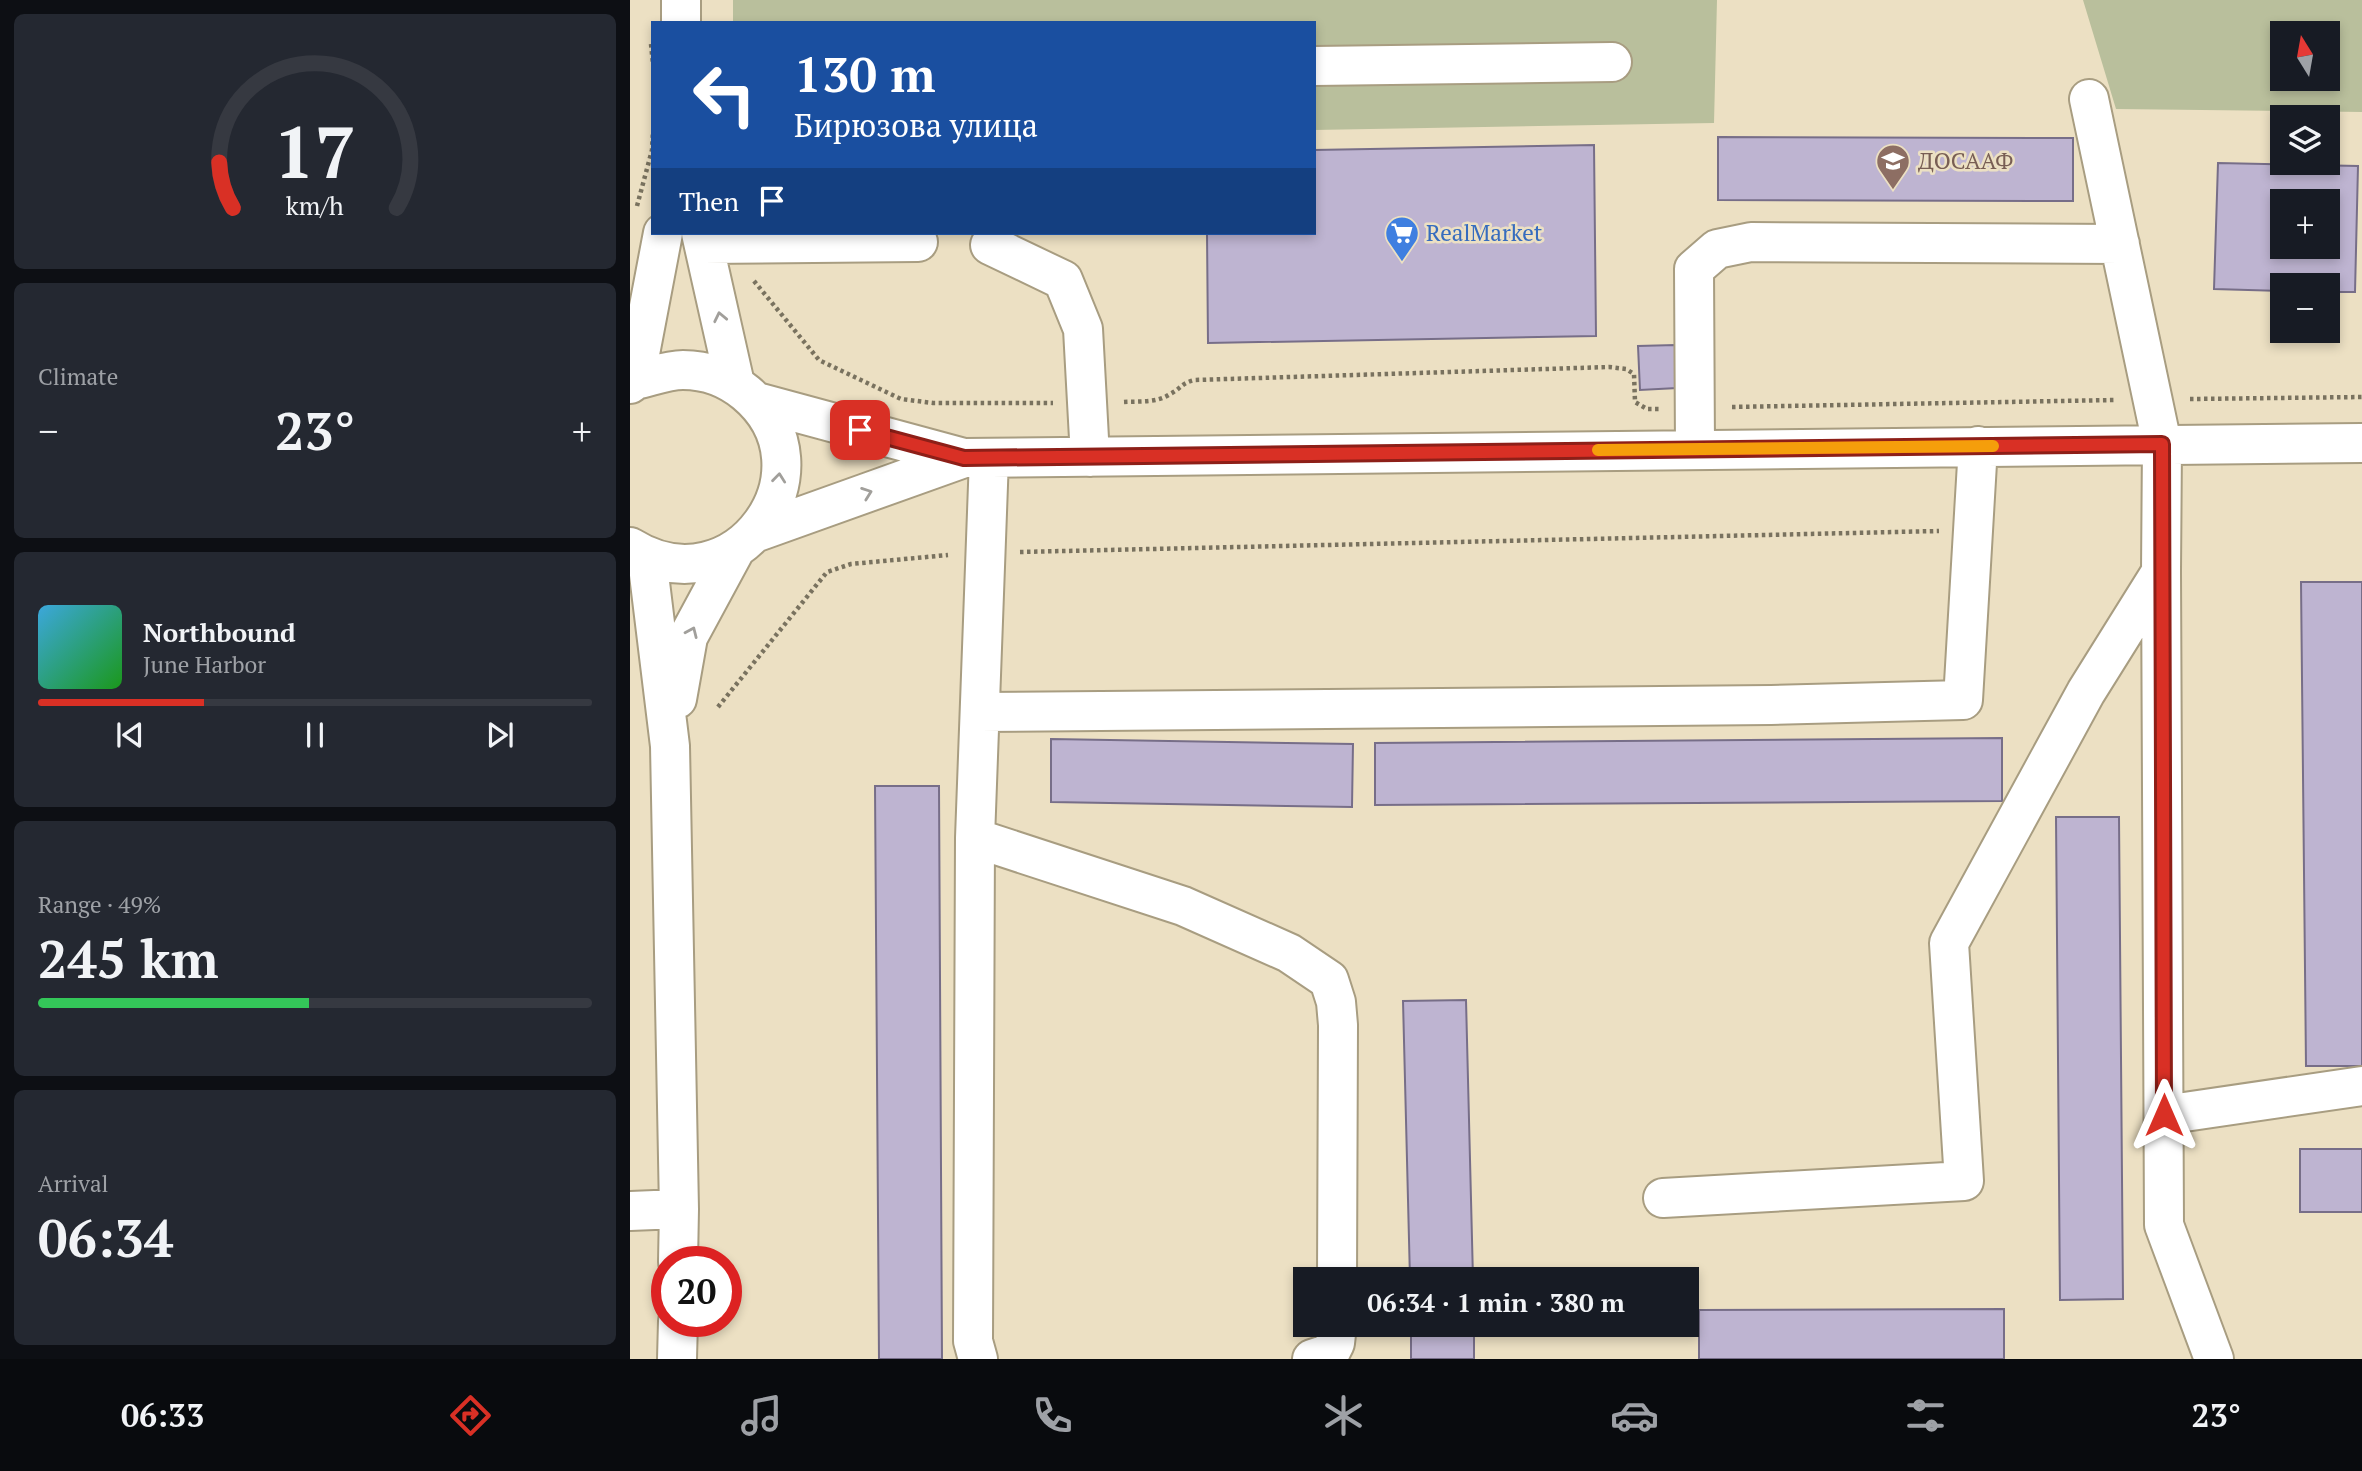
<!DOCTYPE html>
<meta charset="utf-8">
<style>
:root{--surface:#171b24;--page:#242831;--text:#f1f3f6;--muted:#9ea1a6;--line:#363941;--accent:#d93025}
body{margin:0;font-family:"PT Serif",serif;background:var(--page);color:var(--text);height:100vh;display:flex;flex-direction:column;font-size:26px;white-space:nowrap}
*{box-sizing:border-box;margin:0}
p{font-size:23px;color:var(--muted)}
.icon{flex:none;width:38px;height:38px;fill:none;stroke:currentColor;stroke-width:2;stroke-linecap:round;stroke-linejoin:round}
.map{position:relative;flex:1;overflow:hidden}
.side{display:flex;flex-direction:column;gap:14px;padding:14px;background:#0d0f14;width:630px}
.side>*{flex:none}
.banner{position:absolute;left:21px;top:21px;width:665px;height:214px;border-radius:0px;box-shadow:0 4px 10px #0003;background:#1a4fa0;color:#fff;overflow:hidden}
.needle{width:46px;rotate:349deg}
.fabs{position:absolute;left:1640px;top:21px;display:grid;gap:14px}
.fabs a{display:grid;place-items:center;width:70px;height:70px;border-radius:0px;background:var(--surface);box-shadow:0 4px 10px #0003;font-size:35px}
.speed{position:absolute;left:21px;top:1246px;display:flex;gap:14px;font-size:35px;font-weight:700;text-align:center}
.speed>*{display:grid;place-content:center;width:91px;height:91px;border-radius:50%;background:var(--surface);box-shadow:0 4px 10px #0003;line-height:1}
.speed .limit{border:10px solid #d22;background:#fff;color:#111}
.pin{position:absolute;display:grid;place-items:center;width:60px;height:60px;color:#fff;margin:-30px;border-radius:14px;box-shadow:0 4px 10px #0006}
.me{position:absolute;width:77px;margin:-38px;rotate:0deg;stroke-linejoin:round;filter:drop-shadow(0 0 5px #0008)}
.turn{display:flex;align-items:center;gap:24px;height:147px;padding:0 28px;font-size:32px}
.turn .icon{width:91px;height:91px;stroke-width:2.5}
.turn b{display:block;font-size:49px;line-height:60px}
.then{display:flex;align-items:center;height:66px;padding:0 28px;background:#0003;gap:14px;font-size:26px}
.big{font-size:52px;font-weight:700;line-height:1.1}
.side .widget{flex:1;display:flex;flex-direction:column;justify-content:center;gap:10px;min-width:0;padding:0 24px;border-radius:10px;background:var(--page)}
.side .dial{align-items:center;gap:0}
.dial svg{height:182px;overflow:visible;fill:none;stroke:var(--line);stroke-width:7;stroke-linecap:round;text-anchor:middle}
.dial text{fill:var(--text);stroke:none}
.song{display:flex;align-items:center;gap:21px}
.cover{width:84px;height:84px;border-radius:10px;background:linear-gradient(135deg,hsl(200 70% 55%),hsl(120 70% 35%))}
.played{height:7px;border-radius:4px;background:linear-gradient(90deg,var(--accent) 30%,var(--line) 30%)}
.keys{display:flex;justify-content:space-around;direction:ltr}
.heat{display:flex;justify-content:space-between;align-items:center;font-size:38px;direction:ltr}
.charge{height:10px;border-radius:5px;background:linear-gradient(90deg,#34c759 49%,var(--line) 0)}
.trip{position:absolute;left:663px;top:1267px;width:406px;height:70px;border-radius:0px;background:var(--surface);box-shadow:0 4px 10px #0003;font-weight:700;line-height:70px;text-align:center}
.tabs{display:flex;height:112px;justify-content:space-around;align-items:center;background:#090b0e;color:var(--muted)}
.tabs .icon{width:49px;height:49px}
.tabs .current{color:var(--accent)}
.tabs b{font-size:32px;color:var(--text)}
main{display:flex;flex:1;min-height:0}
.map>svg:first-child{display:block}
.green{fill:#b9bf9c;fill-rule:evenodd}
.building{fill:#beb4d1;stroke:#776e88;stroke-width:2;fill-rule:evenodd}
.lines{fill:none;stroke-linecap:round;stroke-linejoin:round}
.minor-casing{stroke:#a89d81;stroke-width:42}
.path{stroke:#79725f;stroke-width:4.5;stroke-dasharray:3.5 3.5;stroke-linecap:butt}
.minor{stroke:#fff;stroke-width:38}
.oneway{stroke:#a19f9b}
.route-casing{stroke:#8d1f18;stroke-width:18}
.route{stroke:#d93025;stroke-width:12}
.slow{stroke:#f59e0b;stroke-width:12}
.labels{text-anchor:middle;stroke-width:5;stroke-linejoin:round;paint-order:stroke}
.education-label{font-size:23px;fill:#785e54;stroke:#ece0c3;text-anchor:start}
.shop-label{font-size:23px;fill:#366cbe;stroke:#ece0c3;text-anchor:start}
</style>
<main>
<section class="side">
<div class="widget dial"><svg viewBox="0 0 100 80">
<path d="M14 69A42 42 0 1 1 86 69"/>
<path d="M14 69A42 42 0 0 1 8 49" stroke="#d93025"/>
<text x="50" y="56" font-size="32" font-weight="700">17</text>
<text x="50" y="72" font-size="11">km/h</text>
</svg></div>
<div class="widget"><p>Climate</p>
<div class="heat"><a>−</a><b class="big">23°</b><a>+</a></div>
</div>
<div class="widget">
<div class="song"><i class="cover"></i><div><b>Northbound</b><p>June Harbor</p></div></div>
<div class="played"></div>
<div class="keys"><svg class="icon" aria-label="previous" viewBox="0 0 24 24"><path d="M18 5L8 12l10 7zM5 5v14"/></svg><svg class="icon" aria-label="pause" viewBox="0 0 24 24"><path d="M8 5v14M16 5v14"/></svg><svg class="icon" aria-label="next" viewBox="0 0 24 24"><path d="M6 5l10 7-10 7zM19 5v14"/></svg></div>
</div>
<div class="widget"><p>Range · 49%</p><b class="big">245 km</b><div class="charge"></div></div>
<div class="widget"><p>Arrival</p><b class="big">06:34</b></div>
</section>
<div class="map">
<svg width="1732" height="1359" viewBox="0 0 1732 1359">
<rect width="100%" height="100%" fill="#ece0c3"/>
<path class="green" d="M103 0H1087L1084 123 684 130V23H103Z
M1453 0H1732V112L1486 109ZM1652 33H1698V79H1652Z"/>
<path class="building" d="M1088 137 1443 138V201L1088 200Z
M964 145 966 336 578 343 577 233H684V150Z
M1588 163 1728 166 1725 292H1698V285H1652V291L1584 289ZM1652 201H1698V247H1652Z
M1045 345 1047 388 1010 390 1008 346Z
M1671 582H1732V1066H1676Z
M1372 738V801L745 805V743Z
M421 739 723 744 722 807 421 802Z
M245 786H309L312 1359H249Z
M1426 817H1489L1493 1299 1430 1300Z
M836 1000 843 1279H780L773 1001Z
M1670 1149H1732V1212H1670Z
M1374 1309V1359H1069V1310Z
M781 1325H844V1359H781Z"/>
<g class="lines">
<g class="minor-casing">
<path id="minor" d="M51 23V0
M684 66 982 62
M71 233 105 384
M74 244 288 242
M360 245 433 280 453 329 460 457
M5 380 33 233
M0 384 5 380C20 377 37 370 53 370 77 370 98 378 116 393 207 469 106 613 0 547
M127 402 334 458 1732 443
M1065 449 1064 269 1087 249 1121 242 1490 244
M127 532 334 458
M17 558 40 746 49 1209 48 1262
M1531 572 1534 1225 1584 1359
M47 699 58 637 105 550
M350 712 1141 705 1333 700 1348 446
M345 838 553 906 659 953 699 980 706 1002 708 1025 707 1279
M1534 1115 1732 1086
M1033 1198 1334 1181 1319 943 1456 692 1531 572 1532 444 1459 99
M0 1211 49 1209
M47 1359 48 1321
M348 1359 343 1341 345 838 359 458
M682 1359 700 1353 705 1343 707 1325"/>
</g>
<path class="path" d="M21 44 23 64
M7 206 22 150 23 131
M124 281 189 360 271 399 303 403H423
M1560 399 1732 397
M494 402C510 401 527 403 540 394 552 388 551 383 565 380L979 367 996 369 1004 374 1005 402 1017 409H1030
M1102 407 1485 400
M390 552 1309 531
M88 707 197 572 221 564 318 555"/>
<use href="#minor" class="minor"/>
</g>
<defs><path id="oneway-chevron" d="M-2-3.5L2.5 0L-2 3.5" fill="none" stroke-width="1.6" stroke-linecap="round" stroke-linejoin="round" transform="scale(1.75)"/></defs>
<g class="oneway">
<use href="#oneway-chevron" transform="translate(90 317) rotate(-102)"/>
<use href="#oneway-chevron" transform="translate(149 478) rotate(-84)"/>
<use href="#oneway-chevron" transform="translate(237 493) rotate(-20)"/>
<use href="#oneway-chevron" transform="translate(62 632) rotate(-66)"/>
</g>
<g class="lines">
<g class="route-casing">
<path id="route" d="M230 430 334 458 1532 444 1534 1115"/>
</g>
<use href="#route" class="route"/>
<path class="slow" d="M968 450 1363 446"/>
</g>
<defs>
<g id="school-pin" transform="scale(1.75)"><path d="M0 17L-7.5 6A9.5 9.5 0 1 1 7.5 6Z" fill="#8d6e63" stroke="#ece0c3"/><path d="M0-5L7-2L0 1L-7-2ZM-4 1L0 2.5L4 1V4Q0 6-4 4Z" fill="#fff"/></g>
<g id="supermarket-pin" transform="scale(1.75)"><path d="M0 17L-7.5 6A9.5 9.5 0 1 1 7.5 6Z" fill="#3f7fe0" stroke="#ece0c3"/><path d="M-6-5.5h2.5l.6 2H6L4.5 2H-2.5L-4.4-4H-6ZM-1.5 3.2a1.3 1.3 0 1 0 .1 0ZM3 3.2a1.3 1.3 0 1 0 .1 0Z" fill="#fff"/></g>
</defs>
<g fill-rule="evenodd">
<use href="#school-pin" x="1263" y="161"/>
<use href="#supermarket-pin" x="772" y="233"/>
</g>
<g class="labels">
<g class="education-label">
<text x="1288" y="169">ДОСААФ</text>
</g>
<g class="shop-label">
<text x="796" y="241">RealMarket</text>
</g>
</g>
</svg>
<div class="fabs">
<a><svg class="needle" viewBox="-14 -14 28 28"><path d="M0-13l5 13h-10z" fill="#e53935"/><path d="M0 13l5-13h-10z" fill="#9ea1a6"/></svg></a>
<a><svg class="icon" aria-label="layers" viewBox="0 0 24 24"><path d="M12 4l9 5-9 5-9-5zM3 14l9 5 9-5"/></svg></a>
<a>+</a>
<a>−</a>
</div>
<div class="speed"><div class="limit">20</div></div>
<div class="pin" style="left:230px;top:430px;background:#d93025"><svg class="icon" aria-label="arrive" viewBox="0 0 24 24"><path d="M6 21V4h12l-3 4 3 4H6"/></svg></div>
<svg class="me" style="left:1534px;top:1115px" viewBox="-20 -20 40 40"><path d="M0-17L14 15 0 8-14 15z" fill="#d93025" stroke="#fff" stroke-width="4"/></svg>
<div class="trip">06:34 · 1 min · 380 m</div>
<div class="banner">
<div class="turn"><svg class="icon" aria-label="left" viewBox="0 0 24 24"><path d="M17 20v-9H6M10 6l-5 5 5 5"/></svg><div><b>130 m</b>Бирюзова улица</div></div>
<div class="then">Then<svg class="icon" aria-label="arrive" viewBox="0 0 24 24"><path d="M6 21V4h12l-3 4 3 4H6"/></svg></div>
</div>
</div>
</main>
<nav class="tabs">
<b>06:33</b>
<svg class="icon current" aria-label="directions" viewBox="0 0 24 24"><path d="M12 3l9 9-9 9-9-9zM9 14v-3h6M13 9l2 2-2 2"/></svg>
<svg class="icon" aria-label="music" viewBox="0 0 24 24"><path d="M9 18V5l10-2v13"/><circle cx="6" cy="18" r="3"/><circle cx="16" cy="16" r="3"/></svg>
<svg class="icon" aria-label="phone" viewBox="0 0 24 24"><path d="M5 4h4l2 5-3 2q2 4 5 5l2-3 5 2v4C11 20 4 13 5 4z"/></svg>
<svg class="icon" aria-label="climate" viewBox="0 0 24 24"><path d="M12 3v18M4 7l16 10M4 17L20 7"/></svg>
<svg class="icon" aria-label="car" viewBox="0 0 24 24"><path d="M5 17H2v-5l4-1 3-4h7l3 4 3 1v5h-3M9 17h6M6 11h13"/><circle cx="7" cy="17" r="2"/><circle cx="17" cy="17" r="2"/></svg>
<svg class="icon" aria-label="filters" viewBox="0 0 24 24"><path d="M4 7h16M4 17h16"/><circle cx="9" cy="7" r="2"/><circle cx="15" cy="17" r="2"/></svg>
<b>23°</b>
</nav>
